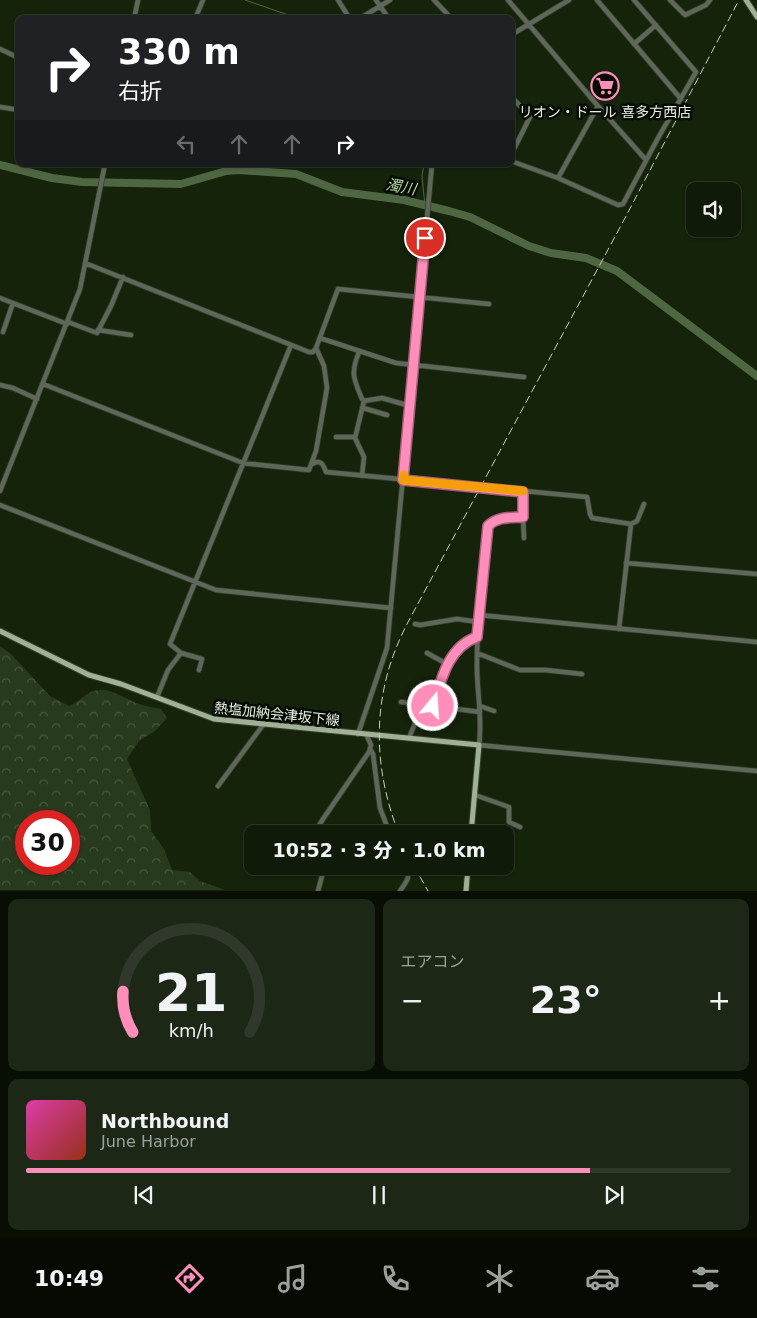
<!DOCTYPE html>
<html lang="ja">
<meta charset="utf-8">
<style>
:root{--surface:#0f1a08;--page:#1d2716;--text:#f1f3f6;--muted:#9ba19c;--line:#2f3829;--accent:#ff8ebb}
body{margin:0;font-family:"DejaVu Sans","Noto Sans JP",sans-serif;background:var(--page);color:var(--text);height:100vh;display:flex;flex-direction:column;font-size:19px;white-space:nowrap}
*{box-sizing:border-box;margin:0}
p{font-size:16px;color:var(--muted)}
.icon{flex:none;width:28px;height:28px;fill:none;stroke:currentColor;stroke-width:2;stroke-linecap:round;stroke-linejoin:round}
.map{position:relative;height:891px;overflow:hidden}
.details{display:flex;flex-direction:column;gap:8px;padding:8px;background:#080e04;flex:1}
.details>*{flex:none}
.top-card{position:absolute;left:15px;top:15px;width:500px;height:152px;border-radius:10px;box-shadow:0 1px 4px #0004,0 0 0 1px var(--line);background:#202124;color:#fff;overflow:hidden}
.fabs{position:absolute;left:686px;top:182px;display:grid;gap:10px}
.fabs a{display:grid;place-items:center;width:55px;height:55px;border-radius:10px;background:var(--surface);box-shadow:0 1px 4px #0004,0 0 0 1px var(--line);font-size:25px}
.speed{position:absolute;left:15px;top:810px;display:flex;gap:10px;font-size:25px;font-weight:700;text-align:center}
.speed>*{display:grid;place-content:center;width:65px;height:65px;border-radius:50%;background:var(--surface);box-shadow:0 1px 4px #0004,0 0 0 1px var(--line);line-height:1}
.speed .limit{border:8px solid #d22;background:#fff;color:#111}
.pin{position:absolute;display:grid;place-items:center;width:42px;height:42px;color:#fff;margin:-21px;border:2px solid #fff;border-radius:50%;box-shadow:0 1px 5px #0007}
.me{position:absolute;width:55px;margin:-28px;rotate:18deg;stroke-linejoin:round;filter:drop-shadow(0 0 4px #0008)}
.turn{display:flex;align-items:center;gap:18px;height:105px;padding:0 20px;font-size:22px}
.turn .icon{width:65px;height:65px;stroke-width:2.5}
.turn b{display:block;font-size:35px;line-height:42px}
.lanes{display:flex;align-items:center;height:48px;padding:0 20px;background:#0003;justify-content:center;gap:25px;direction:ltr}
.lanes .off{opacity:.35}
.big{font-size:38px;font-weight:800;line-height:1.1}
.details .widget{flex:1;display:flex;flex-direction:column;justify-content:center;gap:8px;min-width:0;padding:0 18px;border-radius:10px;background:var(--page)}
.details .dial{align-items:center;gap:0}
.dial svg{height:130px;overflow:visible;fill:none;stroke:var(--line);stroke-width:7;stroke-linecap:round;text-anchor:middle}
.dial text{fill:var(--text);stroke:none}
.song{display:flex;align-items:center;gap:15px}
.cover{width:60px;height:60px;border-radius:8px;background:linear-gradient(135deg,hsl(320 70% 55%),hsl(10 70% 35%))}
.played{height:5px;border-radius:2px;background:linear-gradient(90deg,var(--accent) 80%,var(--line) 80%)}
.keys{display:flex;justify-content:space-around;direction:ltr}
.heat{display:flex;justify-content:space-between;align-items:center;font-size:28px;direction:ltr}
.details .tiles{flex:1;display:grid;gap:8px;grid-template-columns:1fr 1fr}
.widget:last-child{grid-column:span 2}
.trip{position:absolute;left:244px;top:825px;width:270px;height:50px;border-radius:10px;background:var(--surface);box-shadow:0 1px 4px #0004,0 0 0 1px var(--line);font-weight:800;line-height:50px;text-align:center}
.menu{display:flex;height:80px;justify-content:space-around;align-items:center;background:#060a03;color:var(--muted)}
.menu .icon{width:35px;height:35px}
.menu .active{color:var(--accent)}
.menu b{font-size:22px;color:var(--text)}
.map>svg:first-child{display:block}
.forest{fill:url(#forest-crowns);fill-rule:evenodd}
.lines{fill:none;stroke-linecap:round;stroke-linejoin:round}
.stream{stroke:#4f6642;stroke-width:1}
.river{stroke:#4f6642;stroke-width:8}
.minor-casing{stroke:#324028;stroke-width:6}
.major-casing{stroke:#324028;stroke-width:7}
.minor{stroke:#5f675b;stroke-width:4.5}
.major{stroke:#a0b197;stroke-width:5}
.rail{stroke:#c4cfbe;stroke-width:1;stroke-dasharray:8 4;stroke-linecap:butt}
.route-casing{stroke:#a65c7a;stroke-width:12}
.route{stroke:#ff8ebb;stroke-width:9}
.slow{stroke:#f59e0b;stroke-width:9}
.labels{text-anchor:middle;stroke-width:5;stroke-linejoin:round;paint-order:stroke}
.poi-label{font-size:14px;fill:#e7f1e1;stroke:#050a03}
.street-label{font-size:14px;fill:#e7f1e1;stroke:#050a03}
.water-label{font-size:15px;font-style:italic;fill:#b2da9d;stroke:#050a03}
</style>
<div class="map">
<svg width="757" height="891" viewBox="0 0 757 891">
<defs>
<pattern id="forest-crowns" width="20" height="18" patternUnits="userSpaceOnUse" patternTransform="scale(1.25)"><rect width="20" height="18" fill="#283a1e"/><path d="M2 6a3 3 0 1 1 6 0M12 15a3 3 0 1 1 6 0" fill="none" stroke="#47573e"/></pattern>
</defs>
<rect width="100%" height="100%" fill="#14230a"/>
<path class="forest" d="M0 646 11 654 50 696 69 706C77 703 82 697 89 693 105 684 120 696 134 702 142 706 152 707 161 709L167 718 155 731 139 741 127 759 150 810 151 831 164 849 172 870 190 872 200 881 225 890H0ZM26 821H69V864H26Z"/>
<g class="lines">
<path class="stream" d="M245 0 300 19
M424 164 422 176 425 206"/>
<path class="river" d="M0 165 52 178 82 182 181 184 226 171 238 170 282 173 296 174 342 192 404 200 449 211 470 217 529 246 551 253 586 258 617 271 757 376"/>
<g class="minor-casing">
<path id="minor" d="M338 0 350 19
M376 0 389 19
M434 0 452 19
M508 0 598 106 646 160
M597 0 681 99
M670 0 685 15 706 5 710 0
M134 19 138 0
M195 19 203 0
M359 19 390 0
M511 35 569 0
M634 44 656 25
M0 49 19 58
M511 96 530 117 511 155
M0 107 19 110
M511 161 558 178 618 205 623 204 658 138 696 72 634 0
M558 178 598 106
M85 263 309 352H313L316 348 338 289 489 304
M0 298 67 324
M68 322 97 333 111 306 123 277
M98 330 131 335
M3 332 13 303
M320 338 396 363 524 377
M359 352C350 374 354 379 362 399L364 401 382 398 410 406
M43 384 243 463 309 470 316 451 327 388 324 366 316 348
M0 385 13 388 37 399
M363 408 387 415
M336 437H355
M312 464C321 459 323 464 326 472L587 497 590 514 592 518 631 524 637 521 644 504
M362 476 364 457 355 438 364 401
M0 491 80 289 105 164
M523 492V517L495 520 487 529C483 573 477 616 477 660 476 689 483 716 479 745L757 771
M0 505 216 590 391 608
M523 517 524 538
M626 563 757 574
M479 615 757 642
M415 624 420 625 457 619 479 622
M619 629 631 524
M181 653 202 659 199 670
M427 653 447 664
M477 653 520 670H545L582 674
M157 697 168 670 181 653 170 644 291 345
M401 702 480 712
M433 706C441 680 448 647 477 637
M480 706 494 711
M358 734 387 648 432 164
M409 738 416 721
M370 749 373 754 380 808 390 834
M218 786 263 725
M475 795 509 807V822L520 827
M314 834 323 819 369 752 371 745 366 734
M317 866 322 876 318 891
M439 872 467 873
M400 891C407 880 411 879 405 866"/>
</g>
<g class="major-casing">
<path id="major" d="M746 0 757 17
M0 631 89 675 121 684 214 719 479 745 471 834
M466 891 468 866"/>
</g>
<use href="#minor" class="minor"/>
<use href="#major" class="major"/>
<path class="rail" d="M399 834C376 776 372 715 393 656 397 645 402 634 407 624L625 218 739 0
M414 866 428 891"/>
</g>
<g class="lines">
<g class="route-casing">
<path id="route" d="M425 238 403 480 523 492V517C510 518 498 516 488 526L477 637C448 647 441 680 433 706"/>
</g>
<use href="#route" class="route"/>
<path class="slow" d="M404 475 403 480 523 491"/>
</g>
<defs>
<g id="supermarket-ring" transform="scale(1.4375)"><circle r="9.5" fill="#050a03" stroke="#ff8ebb" stroke-width="1.5"/><path d="M-6-5.5h2.5l.6 2H6L4.5 2H-2.5L-4.4-4H-6ZM-1.5 3.2a1.3 1.3 0 1 0 .1 0ZM3 3.2a1.3 1.3 0 1 0 .1 0Z" fill="#ff8ebb"/></g>
</defs>
<g fill-rule="evenodd">
<use href="#supermarket-ring" x="605" y="86"/>
</g>
<g class="labels">
<g class="poi-label">
<text x="605" y="117">リオン・ドール 喜多方西店</text>
</g>
<g class="street-label">
<text transform="translate(277 714) rotate(6)" y="5">熱塩加納会津坂下線</text>
</g>
<g class="water-label">
<text transform="translate(401 187) rotate(10)" y="5">濁川</text>
</g>
</g>
</svg>
<div class="fabs">
<a><svg class="icon" aria-label="sound" viewBox="0 0 24 24"><path d="M4 9h4l5-4v14l-5-4H4zM17 9q2 3 0 6"/></svg></a>
</div>
<div class="speed"><div class="limit">30</div></div>
<div class="pin" style="left:425px;top:238px;background:#d93025"><svg class="icon" aria-label="arrive" viewBox="0 0 24 24"><path d="M6 21V4h12l-3 4 3 4H6"/></svg></div>
<svg class="me" style="left:433px;top:706px" viewBox="-20 -20 40 40"><circle r="17" fill="#ff8ebb" stroke="#fff" stroke-width="3"/><path d="M0-11L8 9 0 5-8 9z" fill="#fff"/></svg>
<div class="trip">10:52 · 3 分 · 1.0 km</div>
<div class="top-card">
<div class="turn"><svg class="icon" aria-label="right" viewBox="0 0 24 24"><path d="M7 20v-9h11M14 6l5 5-5 5"/></svg><div><b>330 m</b>右折</div></div>
<div class="lanes"><svg class="icon off" aria-label="left" viewBox="0 0 24 24"><path d="M17 20v-9H6M10 6l-5 5 5 5"/></svg><svg class="icon off" aria-label="ahead" viewBox="0 0 24 24"><path d="M12 20V5M6 11l6-6 6 6"/></svg><svg class="icon off" aria-label="ahead" viewBox="0 0 24 24"><path d="M12 20V5M6 11l6-6 6 6"/></svg><svg class="icon" aria-label="right" viewBox="0 0 24 24"><path d="M7 20v-9h11M14 6l5 5-5 5"/></svg></div>
</div>
</div>
<section class="details">
<div class="tiles">
<div class="widget dial"><svg viewBox="0 0 100 80">
<path d="M14 69A42 42 0 1 1 86 69"/>
<path d="M14 69A42 42 0 0 1 8 44" stroke="#ff8ebb"/>
<text x="50" y="56" font-size="32" font-weight="700">21</text>
<text x="50" y="72" font-size="11">km/h</text>
</svg></div>
<div class="widget"><p>エアコン</p>
<div class="heat"><a>−</a><b class="big">23°</b><a>+</a></div>
</div>
<div class="widget">
<div class="song"><i class="cover"></i><div><b>Northbound</b><p>June Harbor</p></div></div>
<div class="played"></div>
<div class="keys"><svg class="icon" aria-label="previous" viewBox="0 0 24 24"><path d="M18 5L8 12l10 7zM5 5v14"/></svg><svg class="icon" aria-label="pause" viewBox="0 0 24 24"><path d="M8 5v14M16 5v14"/></svg><svg class="icon" aria-label="next" viewBox="0 0 24 24"><path d="M6 5l10 7-10 7zM19 5v14"/></svg></div>
</div>
</div>
</section>
<nav class="menu">
<b>10:49</b>
<svg class="icon active" aria-label="directions" viewBox="0 0 24 24"><path d="M12 3l9 9-9 9-9-9zM9 14v-3h6M13 9l2 2-2 2"/></svg>
<svg class="icon" aria-label="music" viewBox="0 0 24 24"><path d="M9 18V5l10-2v13"/><circle cx="6" cy="18" r="3"/><circle cx="16" cy="16" r="3"/></svg>
<svg class="icon" aria-label="phone" viewBox="0 0 24 24"><path d="M5 4h4l2 5-3 2q2 4 5 5l2-3 5 2v4C11 20 4 13 5 4z"/></svg>
<svg class="icon" aria-label="climate" viewBox="0 0 24 24"><path d="M12 3v18M4 7l16 10M4 17L20 7"/></svg>
<svg class="icon" aria-label="car" viewBox="0 0 24 24"><path d="M5 17H2v-5l4-1 3-4h7l3 4 3 1v5h-3M9 17h6M6 11h13"/><circle cx="7" cy="17" r="2"/><circle cx="17" cy="17" r="2"/></svg>
<svg class="icon" aria-label="filters" viewBox="0 0 24 24"><path d="M4 7h16M4 17h16"/><circle cx="9" cy="7" r="2"/><circle cx="15" cy="17" r="2"/></svg>
</nav>
